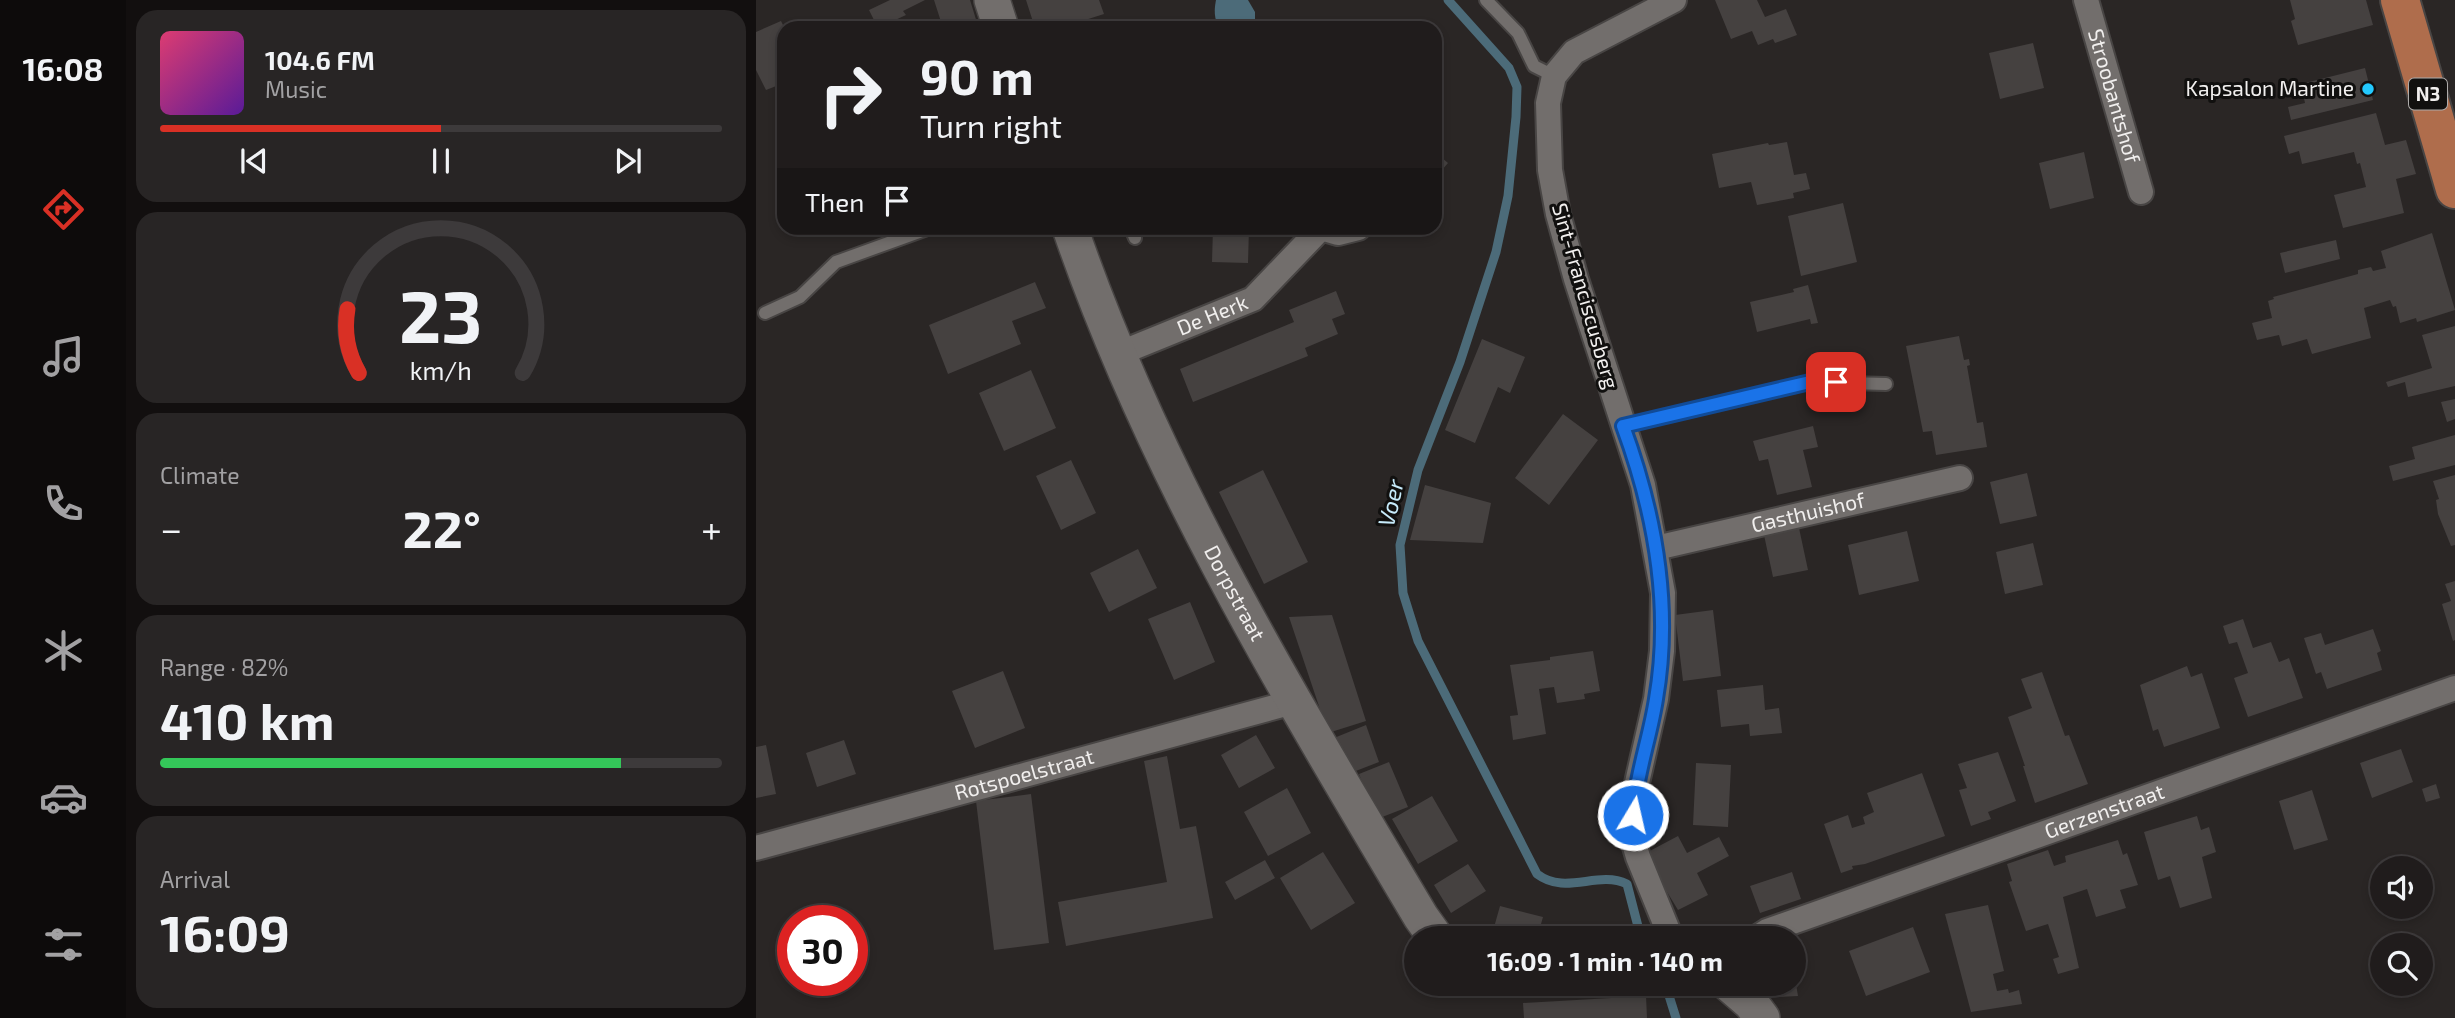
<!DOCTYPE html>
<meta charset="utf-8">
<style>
:root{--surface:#201c1c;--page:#282525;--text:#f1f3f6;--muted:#a2a1a3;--line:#3d3a3b;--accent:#d93025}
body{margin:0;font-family:"Exo 2",sans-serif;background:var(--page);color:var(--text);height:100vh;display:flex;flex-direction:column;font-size:26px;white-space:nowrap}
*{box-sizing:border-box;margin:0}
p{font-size:23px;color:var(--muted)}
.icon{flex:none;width:38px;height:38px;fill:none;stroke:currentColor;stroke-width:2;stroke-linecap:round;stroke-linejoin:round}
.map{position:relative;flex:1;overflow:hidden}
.side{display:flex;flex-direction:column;gap:10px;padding:10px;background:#120f0f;width:630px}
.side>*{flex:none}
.top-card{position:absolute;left:21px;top:21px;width:665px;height:214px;border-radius:21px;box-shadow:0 4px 10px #0003,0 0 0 2px var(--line);background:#201c1c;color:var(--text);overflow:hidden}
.fabs{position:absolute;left:1614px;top:856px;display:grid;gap:14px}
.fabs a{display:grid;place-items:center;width:63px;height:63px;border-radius:50%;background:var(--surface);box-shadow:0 4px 10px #0003,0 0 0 2px var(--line);font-size:35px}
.speed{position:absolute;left:21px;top:905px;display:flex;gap:14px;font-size:35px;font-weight:700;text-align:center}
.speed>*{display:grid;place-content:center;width:91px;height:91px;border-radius:50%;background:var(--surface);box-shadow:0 4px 10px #0003,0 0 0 2px var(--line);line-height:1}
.speed .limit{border:10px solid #d22;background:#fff;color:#111}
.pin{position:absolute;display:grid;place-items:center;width:60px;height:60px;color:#fff;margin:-30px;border-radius:14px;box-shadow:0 4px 10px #0006}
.me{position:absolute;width:77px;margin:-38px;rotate:9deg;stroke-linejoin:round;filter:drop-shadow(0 0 5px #0008)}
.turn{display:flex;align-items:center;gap:24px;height:147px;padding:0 28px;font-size:32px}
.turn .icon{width:91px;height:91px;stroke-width:2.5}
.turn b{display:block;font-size:49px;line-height:60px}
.then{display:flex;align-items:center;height:66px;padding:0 28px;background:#0003;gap:14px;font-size:26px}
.big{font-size:52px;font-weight:700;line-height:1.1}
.side .widget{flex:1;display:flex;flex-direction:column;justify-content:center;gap:10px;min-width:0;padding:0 24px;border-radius:21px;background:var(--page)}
.side .dial{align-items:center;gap:0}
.dial svg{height:182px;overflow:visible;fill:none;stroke:var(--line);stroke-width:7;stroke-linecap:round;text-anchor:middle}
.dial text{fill:var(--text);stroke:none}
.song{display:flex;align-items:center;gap:21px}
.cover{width:84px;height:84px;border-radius:10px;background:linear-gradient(135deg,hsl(340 70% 55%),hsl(270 70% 35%))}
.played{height:7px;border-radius:4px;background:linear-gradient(90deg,var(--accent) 50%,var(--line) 50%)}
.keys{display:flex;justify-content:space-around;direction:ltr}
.heat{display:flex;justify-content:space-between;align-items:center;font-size:38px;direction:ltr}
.charge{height:10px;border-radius:5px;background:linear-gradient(90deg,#34c759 82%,var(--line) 0)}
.trip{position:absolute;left:648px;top:926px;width:402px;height:70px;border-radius:35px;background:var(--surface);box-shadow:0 4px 10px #0003,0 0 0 2px var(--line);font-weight:700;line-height:70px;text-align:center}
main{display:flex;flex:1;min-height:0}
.tabs{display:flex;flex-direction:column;width:126px;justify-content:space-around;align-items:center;background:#0d0b0b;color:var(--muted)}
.tabs .icon{width:49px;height:49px}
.tabs .on{color:var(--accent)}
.tabs b{font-size:32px;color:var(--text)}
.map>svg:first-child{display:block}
.water{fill:#4c6b79}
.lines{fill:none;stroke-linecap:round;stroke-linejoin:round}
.stream{stroke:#4c6b79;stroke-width:9}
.building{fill:#454140}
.lane-casing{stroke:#484544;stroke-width:16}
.street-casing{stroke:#484544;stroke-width:28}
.secondary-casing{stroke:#484544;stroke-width:38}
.primary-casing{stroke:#484544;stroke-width:42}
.lane{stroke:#726e6c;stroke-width:12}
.street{stroke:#726e6c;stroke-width:24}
.secondary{stroke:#726e6c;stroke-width:35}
.primary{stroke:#af6d4c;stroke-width:38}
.route-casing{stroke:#114b97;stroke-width:18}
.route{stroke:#1a73e8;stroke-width:12}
.poi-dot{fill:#23c9fe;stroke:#11100f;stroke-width:2.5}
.labels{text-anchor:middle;stroke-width:6;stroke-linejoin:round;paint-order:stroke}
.shield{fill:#11100f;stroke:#aeacab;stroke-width:2}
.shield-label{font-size:19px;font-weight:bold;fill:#f1efee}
.poi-label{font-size:21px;fill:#f1efee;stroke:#11100f;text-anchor:end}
.street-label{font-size:21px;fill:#f1efee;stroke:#11100f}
.water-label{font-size:23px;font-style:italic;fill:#c7ebfb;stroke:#11100f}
</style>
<main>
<nav class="tabs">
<b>16:08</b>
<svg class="icon on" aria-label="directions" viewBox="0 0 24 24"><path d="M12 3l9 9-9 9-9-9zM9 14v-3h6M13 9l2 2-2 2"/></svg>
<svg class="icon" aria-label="music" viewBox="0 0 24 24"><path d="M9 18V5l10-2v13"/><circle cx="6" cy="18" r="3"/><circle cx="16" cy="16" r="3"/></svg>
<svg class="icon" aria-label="phone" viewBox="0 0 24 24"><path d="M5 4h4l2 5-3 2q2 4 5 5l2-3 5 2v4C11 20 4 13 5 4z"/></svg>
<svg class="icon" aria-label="climate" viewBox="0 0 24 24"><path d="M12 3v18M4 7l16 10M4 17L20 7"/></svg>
<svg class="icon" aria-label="car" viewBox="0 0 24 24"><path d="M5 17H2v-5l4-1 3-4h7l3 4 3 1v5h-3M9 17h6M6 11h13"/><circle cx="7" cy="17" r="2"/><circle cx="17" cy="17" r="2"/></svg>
<svg class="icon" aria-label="filters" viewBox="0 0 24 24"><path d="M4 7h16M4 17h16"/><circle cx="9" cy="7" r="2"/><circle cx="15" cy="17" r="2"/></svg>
</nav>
<section class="side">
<div class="widget">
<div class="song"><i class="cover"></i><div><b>104.6 FM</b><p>Music</p></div></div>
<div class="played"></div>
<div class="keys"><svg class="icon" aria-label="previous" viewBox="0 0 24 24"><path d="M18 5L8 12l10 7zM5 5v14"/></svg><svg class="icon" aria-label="pause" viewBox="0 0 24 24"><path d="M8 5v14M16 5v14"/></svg><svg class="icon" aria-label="next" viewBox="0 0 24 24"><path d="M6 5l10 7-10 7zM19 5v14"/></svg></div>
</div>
<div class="widget dial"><svg viewBox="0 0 100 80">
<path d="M14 69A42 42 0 1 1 86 69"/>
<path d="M14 69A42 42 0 0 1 9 41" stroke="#d93025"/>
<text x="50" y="56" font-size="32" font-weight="700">23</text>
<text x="50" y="72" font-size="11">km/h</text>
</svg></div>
<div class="widget"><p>Climate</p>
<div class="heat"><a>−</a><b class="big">22°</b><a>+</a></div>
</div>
<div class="widget"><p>Range · 82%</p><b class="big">410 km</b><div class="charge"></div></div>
<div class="widget"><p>Arrival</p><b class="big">16:09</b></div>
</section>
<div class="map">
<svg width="1699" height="1018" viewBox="0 0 1699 1018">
<rect width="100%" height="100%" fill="#2a2625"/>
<path class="water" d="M460 0H492L499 12V28H463C458 18 458 10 460 0Z"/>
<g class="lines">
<path class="stream" d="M692 0 753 68 761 87 760 117 752 196 740 252 704 362 662 470 644 545 647 593 662 641 781 874C810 896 841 870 871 884L885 938
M910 986 920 1018"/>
</g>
<path class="building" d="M134 0H169L147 11 150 15 122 28 113 10Z
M178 0H214L222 26 187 28Z
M270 0H343L348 14 326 21 328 28H279Z
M959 0H1001L1009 17 1030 9 1041 35 1019 43 1017 39 1002 45 996 31 975 39Z
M1534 0H1610L1617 25 1542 45 1535 21 1539 19Z
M25 21 28 27V83L10 90 0 70V32Z
M1277 43 1288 88 1244 99 1233 53Z
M1609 68 1617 100 1535 120 1532 107 1549 103 1545 84Z
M1620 113 1629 145 1650 140 1660 174 1640 179 1648 213 1587 228 1578 195 1610 187 1604 163 1601 164 1598 152 1546 164 1543 151 1533 154 1528 136Z
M1031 142 1038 175 1050 173 1054 189 1037 193 1038 198 1001 205 995 182 963 188 956 154 1012 143 1013 145Z
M679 152 692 163 679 178Z
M1328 152 1338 198 1294 209 1283 163Z
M1087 203 1101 262 1045 276 1032 216Z
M457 228H493L492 263 456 262Z
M1676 233 1699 310 1661 322 1660 318 1644 323 1640 306 1637 307 1634 300 1608 308 1615 338 1556 354 1551 339 1526 346 1523 335 1501 340 1496 323 1516 318 1512 301 1518 299 1517 297 1602 274V270L1615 267 1617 271 1630 268 1625 251Z
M1580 240 1584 259 1529 273 1524 253Z
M279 282 290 308 256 321 265 344 192 374 173 325Z
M1052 285 1062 323 1055 324 1054 319 1001 332 994 302 1038 292 1037 289Z
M580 291 589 314 576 319 582 334 549 348 552 356 437 402 424 369 538 322 533 310Z
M1699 326V386L1652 397 1649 382 1632 387 1630 382 1676 368 1666 335Z
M1203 336 1208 360 1213 359 1214 365 1211 366 1221 423 1227 422 1231 447 1180 455 1176 431 1167 432 1150 346Z
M726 339 769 357 754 393 742 387 719 443 689 430Z
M275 370 300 428 248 451 223 393Z
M1699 399V419L1691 422 1685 402Z
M807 414 842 440 793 505 759 478Z
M1057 426 1062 447 1047 450 1056 487 1021 495 1012 459 1003 461 997 441Z
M1699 435V465L1637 481 1633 466 1659 459 1656 447Z
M315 460 340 513 305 530 280 476Z
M507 470 552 562 508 584 463 492Z
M1271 473 1281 516 1244 524 1234 482Z
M1699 475V545L1695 546 1682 514 1680 500 1683 499 1677 481Z
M669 485 735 503 727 543 654 540Z
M1043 528 1052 570 1017 577 1008 535Z
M1151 531 1163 581 1103 595 1092 545Z
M1277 543 1287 585 1249 594 1240 552Z
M382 549 401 588 353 612 334 573Z
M1699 581V640L1697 641 1686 604 1695 601 1689 584Z
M434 602 459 662 418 680 392 619Z
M957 610 965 676 927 681 919 615Z
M576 615 610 721 572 733 533 617Z
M1487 619 1497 648 1515 642 1523 662 1533 658 1547 698 1492 717 1478 678 1492 673 1481 642 1473 644 1467 626Z
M1617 629 1625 651 1621 653 1626 670 1571 689 1565 672 1560 674 1548 638 1565 633 1569 645Z
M837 651 844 691 828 694 829 699 801 703 798 687 783 689 790 734 757 740 754 716 762 715 754 665 794 660V657Z
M1431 666 1435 677 1446 673 1464 728 1408 747 1402 729 1397 731 1384 685Z
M247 671 269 728 219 748 196 691Z
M1286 672 1309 736 1313 735 1332 784 1279 803 1267 766H1269L1252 717 1276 708 1265 679Z
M1007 685 1009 710 1023 708 1026 733 994 736 993 724 965 727 961 690Z
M610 725 623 762 592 774 578 738Z
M500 735 519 768 483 788 465 755Z
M88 740 100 774 61 787 50 753Z
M10 745 20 794 0 798V747Z
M1645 749 1657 782 1616 798 1604 763Z
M1242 752 1260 801 1232 812 1235 819 1215 826 1203 790 1211 788 1202 764Z
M411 756 424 829 440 826 457 918 310 946 302 902 411 882 388 761Z
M633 762 652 807 621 819 603 774Z
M940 763 975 765 972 827 937 825Z
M1166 773 1189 836 1109 864 1096 866 1097 869 1085 873 1068 824 1092 815 1096 828 1109 824 1107 817 1118 812 1111 793Z
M1680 784 1684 798 1670 802 1666 789Z
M531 788 555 833 512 856 488 812Z
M1556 790 1572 840 1538 850 1523 801Z
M275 794 293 943 238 950 220 801Z
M676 796 702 841 662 864 636 819Z
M1441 816 1445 830 1453 827 1460 852 1446 857 1456 898 1424 908 1414 876 1402 880 1388 832Z
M922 836 931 853 963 837 973 856 941 873 952 895 922 910 888 854Z
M1362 840 1367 855 1371 853 1382 885 1364 890 1370 908 1340 917 1331 889 1307 897 1323 968 1302 974 1297 959 1303 957 1292 924 1270 931 1253 882 1256 881 1251 864 1292 850 1298 866 1310 862 1309 856Z
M567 852 599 903 555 930 524 878Z
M509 860 519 878 479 900 469 882Z
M712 864 730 891 695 913 678 885Z
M1036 872 1045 899 1004 913 994 886Z
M1232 905 1248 971 1237 974 1241 991 1252 989 1253 993 1263 990 1266 1004 1215 1012 1189 914Z
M744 906 787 917 781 938H735Z
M1157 927 1174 972 1110 996 1093 951Z
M1018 984H1040L1042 996 1022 997Z
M890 996 891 1018H768L767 1003Z"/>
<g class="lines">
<g class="lane-casing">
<path id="lane" d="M730 0 762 33 778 66 798 76
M375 228 379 238
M9 313 44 297 80 262 174 228
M867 426 1054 382 1130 384"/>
</g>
<g class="street-casing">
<g id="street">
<path id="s1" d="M1330 0 1385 192"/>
<path id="s2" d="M362 354 497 299 565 228 582 233 602 228"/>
<path id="s3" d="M900 548 1204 478"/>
<path id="s4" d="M0 848 537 702"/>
<path d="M915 938 882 857 875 833 878 796 900 699 906 651 907 593 887 485 820 279 802 214 794 170 792 103 798 76 818 52 918 0"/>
<path id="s5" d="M1000 938 1011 931 1699 688"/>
</g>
</g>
<g class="secondary-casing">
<g id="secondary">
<path d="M236 0 245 28"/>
<path id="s6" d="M314 228C398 473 533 695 665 917L680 938"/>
<path d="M973 984 995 1003 1006 1018"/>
</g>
</g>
<g class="primary-casing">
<path id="primary" d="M1644 0 1699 189"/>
</g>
<use href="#lane" class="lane"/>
<use href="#street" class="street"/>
<use href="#secondary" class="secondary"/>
<use href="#primary" class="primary"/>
</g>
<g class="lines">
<g class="route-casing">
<path id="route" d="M877 815C880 775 894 738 900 699 916 606 899 513 867 426L1054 382H1080"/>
</g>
<use href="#route" class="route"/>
</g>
<circle class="poi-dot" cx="1612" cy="89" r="7"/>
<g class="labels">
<rect class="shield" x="1653" y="78.5" width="38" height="31" rx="5"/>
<g class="shield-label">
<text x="1672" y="101">N3</text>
</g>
<g class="poi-label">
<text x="1598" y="96">Kapsalon Martine</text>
</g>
<g class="street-label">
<text dy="7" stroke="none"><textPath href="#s1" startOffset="100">Stroobantshof</textPath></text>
<text transform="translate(829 296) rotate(74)" y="7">Sint-Franciscusberg</text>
<text dy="7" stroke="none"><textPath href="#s2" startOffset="102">De Herk</textPath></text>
<text dy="7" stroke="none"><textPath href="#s3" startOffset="156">Gasthuishof</textPath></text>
<text dy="7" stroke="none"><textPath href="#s6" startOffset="401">Dorpstraat</textPath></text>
<text dy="7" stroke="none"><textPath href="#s4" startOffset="278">Rotspoelstraat</textPath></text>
<text dy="7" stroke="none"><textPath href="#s5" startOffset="371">Gerzenstraat</textPath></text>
</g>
<g class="water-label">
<text transform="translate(635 503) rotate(-77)" y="8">Voer</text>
</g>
</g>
</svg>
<div class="fabs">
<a><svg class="icon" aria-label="sound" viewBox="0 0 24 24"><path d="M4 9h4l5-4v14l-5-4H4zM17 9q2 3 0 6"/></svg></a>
<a><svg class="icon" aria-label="search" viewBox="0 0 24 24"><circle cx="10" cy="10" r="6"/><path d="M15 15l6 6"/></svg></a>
</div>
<div class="speed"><div class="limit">30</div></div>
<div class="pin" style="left:1080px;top:382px;background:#d93025"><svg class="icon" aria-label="arrive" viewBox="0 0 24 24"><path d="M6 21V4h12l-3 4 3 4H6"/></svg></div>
<svg class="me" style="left:877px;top:815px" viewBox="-20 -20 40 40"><circle r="17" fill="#1a73e8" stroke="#fff" stroke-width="3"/><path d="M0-11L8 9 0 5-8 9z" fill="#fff"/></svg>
<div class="trip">16:09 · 1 min · 140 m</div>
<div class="top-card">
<div class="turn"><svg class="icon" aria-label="right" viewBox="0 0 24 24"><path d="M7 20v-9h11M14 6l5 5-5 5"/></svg><div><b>90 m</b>Turn right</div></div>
<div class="then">Then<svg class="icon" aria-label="arrive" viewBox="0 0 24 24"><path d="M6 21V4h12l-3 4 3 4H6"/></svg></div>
</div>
</div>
</main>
